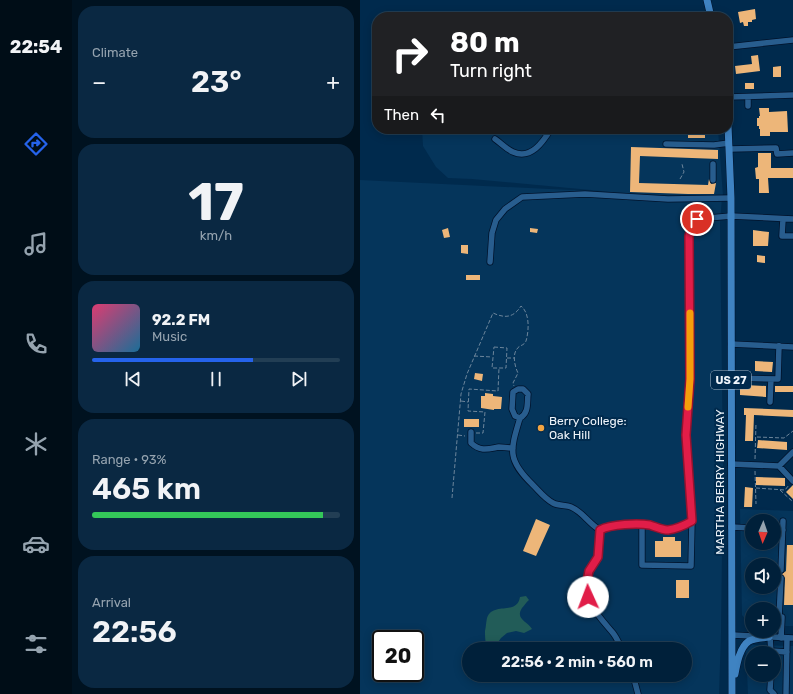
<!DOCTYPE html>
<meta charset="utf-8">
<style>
:root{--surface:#00203a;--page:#0a2842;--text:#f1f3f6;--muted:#95a3af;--line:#223e54;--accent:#2563eb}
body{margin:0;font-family:Rubik,sans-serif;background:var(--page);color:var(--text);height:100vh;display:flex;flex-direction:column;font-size:15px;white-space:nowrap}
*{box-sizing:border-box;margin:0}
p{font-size:13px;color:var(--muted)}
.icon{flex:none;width:22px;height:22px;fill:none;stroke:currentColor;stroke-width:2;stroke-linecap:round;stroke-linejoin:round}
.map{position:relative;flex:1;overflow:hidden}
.drawer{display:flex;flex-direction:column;gap:6px;padding:6px;background:#001220;width:288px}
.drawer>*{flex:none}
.banner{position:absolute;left:12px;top:12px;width:361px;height:122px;border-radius:16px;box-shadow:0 2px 10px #0003,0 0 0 1px var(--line);background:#202124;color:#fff;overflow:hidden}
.needle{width:26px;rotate:182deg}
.controls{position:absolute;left:385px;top:514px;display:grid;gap:8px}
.controls a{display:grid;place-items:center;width:36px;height:36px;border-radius:50%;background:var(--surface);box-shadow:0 2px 10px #0003,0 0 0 1px var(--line);font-size:20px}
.speed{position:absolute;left:12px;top:630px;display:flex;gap:8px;font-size:20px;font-weight:700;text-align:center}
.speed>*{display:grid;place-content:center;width:52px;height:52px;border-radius:50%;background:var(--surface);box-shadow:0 2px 10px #0003,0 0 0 1px var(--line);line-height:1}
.speed .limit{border:2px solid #111;border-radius:6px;background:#fff;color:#111}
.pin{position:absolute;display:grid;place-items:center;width:34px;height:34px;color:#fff;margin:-17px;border:2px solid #fff;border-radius:50%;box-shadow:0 1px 4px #0007}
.me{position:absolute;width:44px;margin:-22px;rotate:358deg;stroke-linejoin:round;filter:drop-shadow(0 0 3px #0008)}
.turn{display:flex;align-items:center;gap:14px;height:84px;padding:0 12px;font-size:18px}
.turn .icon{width:52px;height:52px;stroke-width:2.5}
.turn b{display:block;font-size:28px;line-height:34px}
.then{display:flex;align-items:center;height:38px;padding:0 12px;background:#0003;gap:8px;font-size:15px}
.big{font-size:30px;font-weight:600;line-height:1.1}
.drawer .widget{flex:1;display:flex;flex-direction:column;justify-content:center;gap:6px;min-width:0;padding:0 14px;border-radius:16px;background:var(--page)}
.drawer .dial{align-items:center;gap:0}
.dial b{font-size:52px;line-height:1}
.song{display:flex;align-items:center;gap:12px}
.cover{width:48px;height:48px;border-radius:6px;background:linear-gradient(135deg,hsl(340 70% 55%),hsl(200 70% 35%))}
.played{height:4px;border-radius:2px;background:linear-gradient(90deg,var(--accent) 65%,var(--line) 65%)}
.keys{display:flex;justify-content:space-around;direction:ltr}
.heat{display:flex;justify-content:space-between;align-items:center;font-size:22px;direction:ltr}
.charge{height:6px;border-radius:3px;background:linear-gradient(90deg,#34c759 93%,var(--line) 0)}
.trip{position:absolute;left:102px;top:642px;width:230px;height:40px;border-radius:20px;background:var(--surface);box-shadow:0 2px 10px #0003,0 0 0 1px var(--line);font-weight:600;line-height:40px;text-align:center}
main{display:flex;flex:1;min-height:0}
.dock{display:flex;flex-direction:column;width:72px;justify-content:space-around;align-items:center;background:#000d17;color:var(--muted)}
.dock .icon{width:28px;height:28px}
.dock .current{color:var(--accent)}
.dock b{font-size:18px;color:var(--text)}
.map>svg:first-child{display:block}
.built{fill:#05355b;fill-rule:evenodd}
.water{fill:#225c58}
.building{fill:#edb679}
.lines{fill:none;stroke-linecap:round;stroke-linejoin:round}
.minor-casing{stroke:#00122a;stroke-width:7}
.major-casing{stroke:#00122a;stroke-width:8}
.path{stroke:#6c859b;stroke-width:1;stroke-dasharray:4 2;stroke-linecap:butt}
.minor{stroke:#285d8e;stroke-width:5.5}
.major{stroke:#3f83c2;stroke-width:7}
.route-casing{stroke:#92132f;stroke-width:10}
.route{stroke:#e11d48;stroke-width:7}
.slow{stroke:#f59e0b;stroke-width:7}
.poi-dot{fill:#f3a442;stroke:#002a4d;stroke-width:1.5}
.labels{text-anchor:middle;stroke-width:4;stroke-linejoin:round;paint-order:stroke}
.shield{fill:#002a4d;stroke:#a7b7c6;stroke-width:1}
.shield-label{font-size:11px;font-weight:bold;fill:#eef4fa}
.poi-label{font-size:12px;fill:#eef4fa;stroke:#002a4d;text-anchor:start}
.street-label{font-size:12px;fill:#eef4fa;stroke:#002a4d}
</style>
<main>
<nav class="dock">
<b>22:54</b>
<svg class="icon current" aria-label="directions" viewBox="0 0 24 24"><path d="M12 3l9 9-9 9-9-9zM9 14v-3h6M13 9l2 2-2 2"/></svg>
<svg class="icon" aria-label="music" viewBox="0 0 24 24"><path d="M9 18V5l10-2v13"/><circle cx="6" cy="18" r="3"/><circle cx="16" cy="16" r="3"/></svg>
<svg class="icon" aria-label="phone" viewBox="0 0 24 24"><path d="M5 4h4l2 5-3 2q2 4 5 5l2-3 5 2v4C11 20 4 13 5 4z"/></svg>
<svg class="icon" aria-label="climate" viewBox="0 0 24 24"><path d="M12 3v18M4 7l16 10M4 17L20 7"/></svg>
<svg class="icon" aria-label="car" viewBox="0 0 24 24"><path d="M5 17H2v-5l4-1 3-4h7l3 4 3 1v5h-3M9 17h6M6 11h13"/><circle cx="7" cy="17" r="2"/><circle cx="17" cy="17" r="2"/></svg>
<svg class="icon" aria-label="filters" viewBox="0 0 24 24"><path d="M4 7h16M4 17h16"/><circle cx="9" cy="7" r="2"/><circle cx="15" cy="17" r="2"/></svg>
</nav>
<section class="drawer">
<div class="widget"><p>Climate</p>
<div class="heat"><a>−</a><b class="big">23°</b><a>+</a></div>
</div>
<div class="widget dial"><b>17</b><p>km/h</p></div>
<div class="widget">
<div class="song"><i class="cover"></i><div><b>92.2 FM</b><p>Music</p></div></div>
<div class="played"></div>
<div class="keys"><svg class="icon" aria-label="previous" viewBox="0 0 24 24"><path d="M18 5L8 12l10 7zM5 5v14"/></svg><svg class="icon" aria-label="pause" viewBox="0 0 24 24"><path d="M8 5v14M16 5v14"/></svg><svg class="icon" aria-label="next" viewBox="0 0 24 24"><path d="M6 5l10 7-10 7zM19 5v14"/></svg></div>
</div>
<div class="widget"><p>Range · 93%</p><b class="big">465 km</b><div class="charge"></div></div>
<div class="widget"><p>Arrival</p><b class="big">22:56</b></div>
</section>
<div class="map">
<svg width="433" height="694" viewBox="0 0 433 694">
<rect width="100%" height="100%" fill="#002a4d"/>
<path class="built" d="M62 129H358L363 196 307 195 362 197 360 223 363 463 361 633 359 694H0V180L252 192 112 179 88 178 76 167 63 146ZM21 639H55V673H21ZM109 649H325V675H109Z
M380 509 433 511V626H414V609H392V623L388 622 382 615ZM392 521H414V543H392ZM392 565H414V587H392Z
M392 645 433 646V694H388L386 651ZM392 653H414V675H392Z"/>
<path class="water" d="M166 596 169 600C166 602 165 605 162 608 155 619 167 621 172 629L164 633 156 631 147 633 141 638 133 649 128 648C125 644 125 636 125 631 126 627 126 622 127 618 133 601 157 616 160 597Z"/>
<path class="building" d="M395 9 396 19 392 20V22H388V26H384L383 22 380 23 378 12Z
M133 12 135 17H122Z
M398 55 400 71 376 74 375 66 392 64 391 56Z
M421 66V77H413V67Z
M385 83H394V89H385Z
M399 108H409V112L427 111 428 132H410V136H400V129H399V126H397V118H399V116H400Z
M328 129H345V138H328Z
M271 147 358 150V159L280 156 279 183 348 185 349 179 351 184 356 183 354 194H328L270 192Z
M398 153H411V168H433V178H408L409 193H399V179H396L395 168 398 167Z
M88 228 90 237 84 238 82 230Z
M170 228 178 229 177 233 170 232Z
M393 230 409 232 408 246H393Z
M101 245H108V254L101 253Z
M397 255 405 256V263L397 262Z
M106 275H120V280H106Z
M395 361 413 362 412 372 395 371Z
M115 373 123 374 122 381 114 379Z
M385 385 406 386V397L380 395V386Z
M415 386H433V392H415Z
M125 393 133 394V396L142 397 141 409H134V410L121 408V396H125Z
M384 408 433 410V417L394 415 393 441H385L386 415H384Z
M104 419H119V427H104Z
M398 440 427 442V450L397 448Z
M396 477 425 478V486L396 485Z
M433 485V499L426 492Z
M385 487 393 488 392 507H384Z
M176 519 190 525 176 556 163 551Z
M303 537H315V541H321V557H295V541H303Z
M427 545H433V605H424L425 578 422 574 426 571Z
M316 580H329V598H316Z
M414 659H418V670H414Z"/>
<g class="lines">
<g class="minor-casing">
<path id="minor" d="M368 47 433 40
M368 97 433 95
M388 97V106
M135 139C141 143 146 149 153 152 171 160 183 142 191 129
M306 144 354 145 369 143
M370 149 416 148 417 154 433 153
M353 180V164
M423 219 422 236H433
M130 262 132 233 136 220 145 209 162 197 225 194 308 199 371 198
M371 344 433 347
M371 378 418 379 419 346
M410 402 411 379
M160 418 155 416 152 409 153 392 158 389H163L168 394C167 403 169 413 160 418 150 451 147 460 173 485 179 491 185 499 193 503 199 506 206 505 211 507 223 512 229 524 240 530
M111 432V443C121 452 128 449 139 447 143 447 148 448 153 448
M371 464 419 466
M419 466 433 481
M419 466 433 452
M282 525V565L331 566 332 521
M371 527 392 528
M414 530H423
M421 570 423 521
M419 617 421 578
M372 635 433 638
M410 637 411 653
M421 638 422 617
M262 649C259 644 257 638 253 633 239 616 222 601 228 576 229 569 236 564 238 557 241 549 240 538 240 530 251 524 278 523 290 525 296 527 302 530 308 530 316 529 325 525 332 521L326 435 330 379 329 237 332 225 337 219 371 216 433 219
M411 651 427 652
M273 675 278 694
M411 675 410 690 414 694
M426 694 427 638"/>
</g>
<g class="major-casing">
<path id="major" d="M347 0 351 17
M368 125 371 198 372 694
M375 674C377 663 380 647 389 641 395 638 403 638 409 637"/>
</g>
<path class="path" d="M320 179 324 172 322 164
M134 347 147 348 146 368H132Z
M114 356 132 357
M147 358H154
M101 401 108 402
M116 433H123L125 412 108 411 109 389 138 391 139 368
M98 435 105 436
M397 437 424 438 433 431
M395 459 396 423
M395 471 396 504
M396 488 425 490 429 485
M420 490 433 502
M92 498 101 394 107 374 133 313C146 319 154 317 161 306 170 313 169 331 166 341 164 346 159 345 157 349 152 355 155 367 158 373L153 383 154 386"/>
<use href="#minor" class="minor"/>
<use href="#major" class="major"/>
</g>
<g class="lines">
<g class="route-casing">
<path id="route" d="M228 597 227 583 228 576 229 571 238 557 240 530C251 524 278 523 290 525 296 527 302 530 308 530 316 529 325 525 332 521L326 435 330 379 329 236 332 225 337 219"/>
</g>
<use href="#route" class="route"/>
<path class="slow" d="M328 407 330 379V313"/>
</g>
<circle class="poi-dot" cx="181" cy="428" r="4"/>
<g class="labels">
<rect class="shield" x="351" y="371" width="40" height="18" rx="3"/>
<g class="shield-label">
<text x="371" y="384">US 27</text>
</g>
<g class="poi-label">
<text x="189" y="425">Berry College:<tspan x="189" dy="14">Oak Hill</tspan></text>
</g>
<g class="street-label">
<text transform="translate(360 482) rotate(-90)" y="4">MARTHA BERRY HIGHWAY</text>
</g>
</g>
</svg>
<div class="controls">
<a><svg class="needle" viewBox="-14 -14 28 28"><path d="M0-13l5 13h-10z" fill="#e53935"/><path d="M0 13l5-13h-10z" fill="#95a3af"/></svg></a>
<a><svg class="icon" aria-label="sound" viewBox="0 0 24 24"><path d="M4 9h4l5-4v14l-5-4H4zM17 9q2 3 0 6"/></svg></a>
<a>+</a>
<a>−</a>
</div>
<div class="speed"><div class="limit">20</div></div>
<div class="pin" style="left:337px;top:219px;background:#d93025"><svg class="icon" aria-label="arrive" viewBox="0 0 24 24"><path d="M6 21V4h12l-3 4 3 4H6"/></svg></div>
<svg class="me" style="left:228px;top:597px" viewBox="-20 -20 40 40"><circle r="19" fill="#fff"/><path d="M0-13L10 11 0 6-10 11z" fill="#e11d48"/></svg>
<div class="trip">22:56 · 2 min · 560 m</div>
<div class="banner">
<div class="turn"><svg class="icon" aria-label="right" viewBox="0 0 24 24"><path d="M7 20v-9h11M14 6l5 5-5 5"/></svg><div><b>80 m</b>Turn right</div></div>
<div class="then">Then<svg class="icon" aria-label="left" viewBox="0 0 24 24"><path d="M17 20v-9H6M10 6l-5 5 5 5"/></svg></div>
</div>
</div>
</main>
